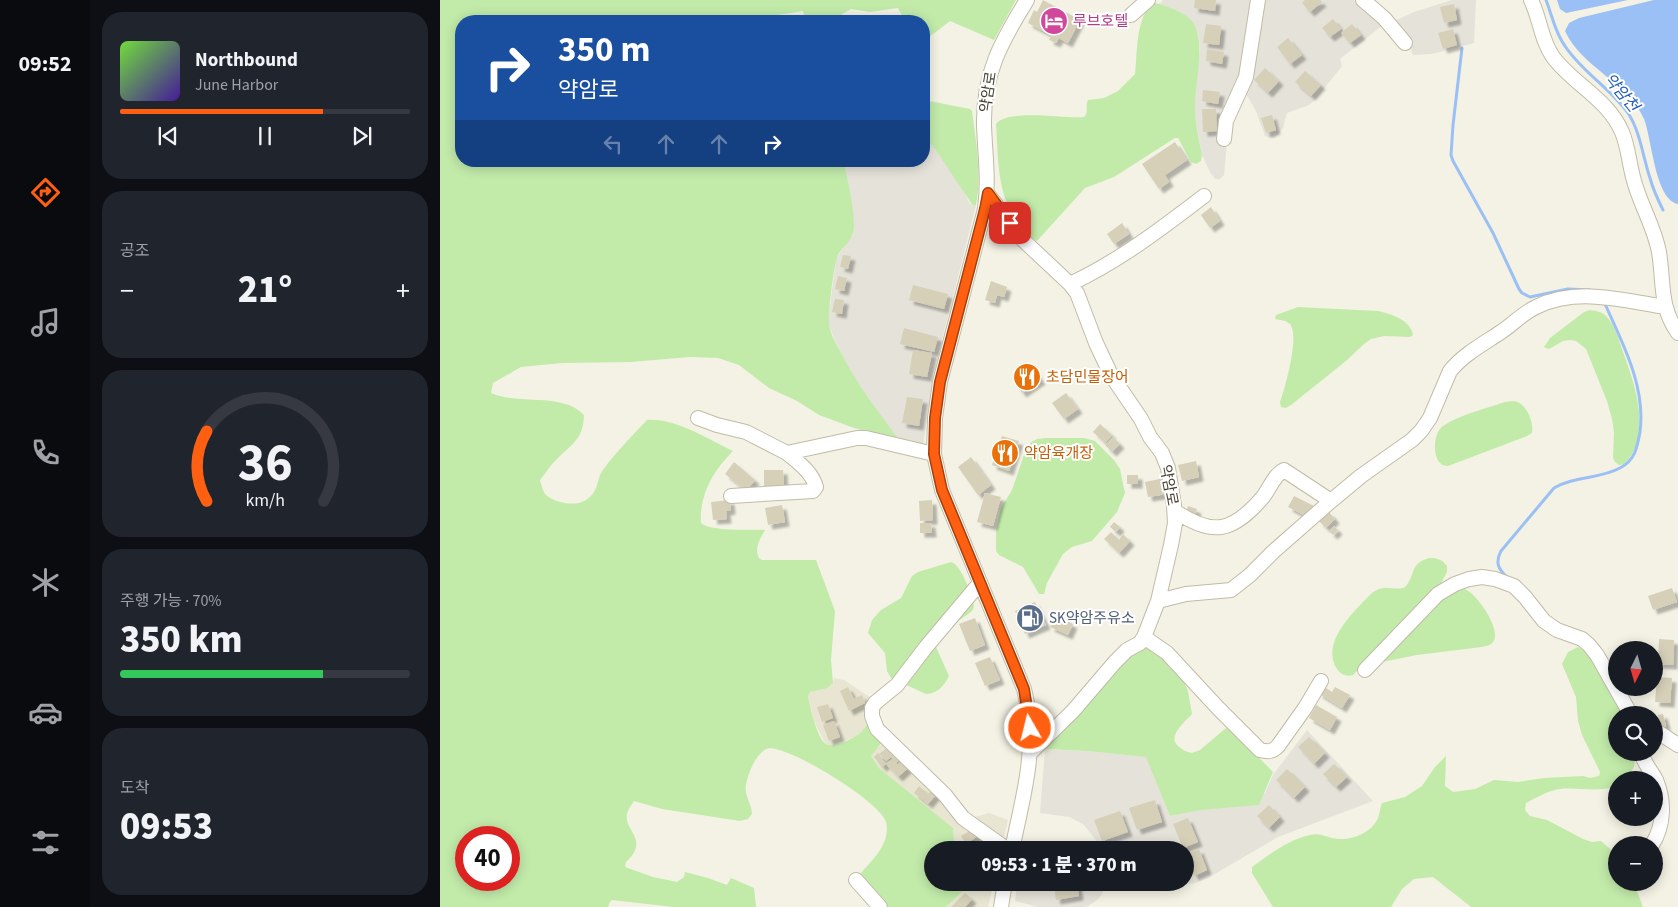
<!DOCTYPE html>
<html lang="ko">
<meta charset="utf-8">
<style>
:root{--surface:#171b24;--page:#20242c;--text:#f1f3f6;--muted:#9ea1a6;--line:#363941;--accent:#ff5f10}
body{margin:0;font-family:"Source Sans 3","Noto Sans KR",sans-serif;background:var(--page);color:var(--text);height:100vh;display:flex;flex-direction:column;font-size:19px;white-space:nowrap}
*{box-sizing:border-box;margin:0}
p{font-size:16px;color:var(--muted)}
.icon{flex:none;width:28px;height:28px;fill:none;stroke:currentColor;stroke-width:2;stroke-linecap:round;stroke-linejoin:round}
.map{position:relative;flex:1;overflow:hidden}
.panel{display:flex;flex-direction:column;gap:12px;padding:12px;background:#0d0f14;width:350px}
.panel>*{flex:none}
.banner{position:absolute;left:15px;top:15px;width:475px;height:152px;border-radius:20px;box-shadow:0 2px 12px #0003;background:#1a4fa0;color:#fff;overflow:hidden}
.needle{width:32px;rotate:185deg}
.fabs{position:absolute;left:1168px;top:641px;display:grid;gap:10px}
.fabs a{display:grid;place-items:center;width:55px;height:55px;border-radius:50%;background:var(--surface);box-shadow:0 2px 12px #0003;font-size:25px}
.speed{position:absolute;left:15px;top:826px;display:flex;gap:10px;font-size:25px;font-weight:700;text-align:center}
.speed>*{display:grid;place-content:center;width:65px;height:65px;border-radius:50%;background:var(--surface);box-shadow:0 2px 12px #0003;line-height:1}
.speed .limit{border:8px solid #d22;background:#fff;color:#111}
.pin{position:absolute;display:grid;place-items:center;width:42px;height:42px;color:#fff;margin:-21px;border-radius:10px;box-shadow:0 2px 8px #0006}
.me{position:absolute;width:55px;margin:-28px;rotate:352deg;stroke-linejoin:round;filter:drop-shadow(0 0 4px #0008)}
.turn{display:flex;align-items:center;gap:18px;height:105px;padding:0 20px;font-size:22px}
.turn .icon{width:65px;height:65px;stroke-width:2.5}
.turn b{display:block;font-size:35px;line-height:42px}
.lanes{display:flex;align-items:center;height:48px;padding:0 20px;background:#0003;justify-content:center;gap:25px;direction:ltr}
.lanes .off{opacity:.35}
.big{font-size:38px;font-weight:800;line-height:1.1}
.panel .card{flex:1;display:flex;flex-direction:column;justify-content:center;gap:8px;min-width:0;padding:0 18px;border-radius:20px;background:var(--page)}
.panel .dial{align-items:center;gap:0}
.dial svg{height:130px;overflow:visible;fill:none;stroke:var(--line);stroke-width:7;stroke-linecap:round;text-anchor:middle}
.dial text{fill:var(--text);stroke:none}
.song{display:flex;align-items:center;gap:15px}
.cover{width:60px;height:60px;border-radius:8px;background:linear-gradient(135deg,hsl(100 70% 55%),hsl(260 70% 35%))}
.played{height:5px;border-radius:2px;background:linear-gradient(90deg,var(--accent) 70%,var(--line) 70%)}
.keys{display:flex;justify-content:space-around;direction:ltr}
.heat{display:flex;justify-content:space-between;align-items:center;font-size:28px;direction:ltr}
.charge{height:8px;border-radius:4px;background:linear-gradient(90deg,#34c759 70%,var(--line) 0)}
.trip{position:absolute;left:484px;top:841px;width:270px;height:50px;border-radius:25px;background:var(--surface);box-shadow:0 2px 12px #0003;font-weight:800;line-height:50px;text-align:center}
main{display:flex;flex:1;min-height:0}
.tabs{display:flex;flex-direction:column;width:90px;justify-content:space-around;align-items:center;background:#090b0e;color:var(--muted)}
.tabs .icon{width:35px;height:35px}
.tabs .selected{color:var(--accent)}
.tabs b{font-size:22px;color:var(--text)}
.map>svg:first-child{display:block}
.residential{fill:#e8e5d2}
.industrial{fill:#e5e2d9}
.green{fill:#c2ebaa;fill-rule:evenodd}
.water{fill:#9bc0f5}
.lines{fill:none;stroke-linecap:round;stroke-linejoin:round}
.stream{stroke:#9bc0f5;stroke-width:3}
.building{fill:#d6d0b9;filter:url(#shadow)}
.minor-casing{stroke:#c0bca6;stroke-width:16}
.minor{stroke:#fff;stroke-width:14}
.route-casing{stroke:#a63e0a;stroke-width:12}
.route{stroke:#ff5f10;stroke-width:9}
.labels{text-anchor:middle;stroke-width:4;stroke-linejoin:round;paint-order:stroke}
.hotel-label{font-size:15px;fill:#b23c85;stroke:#fff;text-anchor:start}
.street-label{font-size:15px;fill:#464234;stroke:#fff}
.food-label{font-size:15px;fill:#c56008;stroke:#fff;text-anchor:start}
.service-label{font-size:15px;fill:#4e5e75;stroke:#fff;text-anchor:start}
.water-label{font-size:16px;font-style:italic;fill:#2560ba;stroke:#fff}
</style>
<main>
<nav class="tabs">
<b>09:52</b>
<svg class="icon selected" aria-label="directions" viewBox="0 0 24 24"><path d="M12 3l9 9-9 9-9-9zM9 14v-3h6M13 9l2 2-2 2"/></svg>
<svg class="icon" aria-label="music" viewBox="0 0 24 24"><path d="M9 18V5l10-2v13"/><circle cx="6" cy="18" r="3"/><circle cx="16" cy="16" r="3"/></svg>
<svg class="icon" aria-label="phone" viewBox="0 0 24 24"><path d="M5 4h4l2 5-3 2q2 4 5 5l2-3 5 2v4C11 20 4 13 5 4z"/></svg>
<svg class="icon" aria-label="climate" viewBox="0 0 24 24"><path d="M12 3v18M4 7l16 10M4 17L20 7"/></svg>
<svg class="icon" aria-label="car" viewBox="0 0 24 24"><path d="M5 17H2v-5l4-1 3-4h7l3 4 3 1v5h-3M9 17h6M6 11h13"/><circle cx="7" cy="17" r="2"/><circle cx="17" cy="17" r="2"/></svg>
<svg class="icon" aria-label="filters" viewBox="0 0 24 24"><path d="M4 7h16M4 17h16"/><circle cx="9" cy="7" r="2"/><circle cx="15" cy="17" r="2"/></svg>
</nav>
<section class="panel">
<div class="card">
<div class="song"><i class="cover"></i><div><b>Northbound</b><p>June Harbor</p></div></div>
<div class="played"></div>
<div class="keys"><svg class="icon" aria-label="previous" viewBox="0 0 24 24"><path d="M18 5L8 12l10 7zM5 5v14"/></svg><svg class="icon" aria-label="pause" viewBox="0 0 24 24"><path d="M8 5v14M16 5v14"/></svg><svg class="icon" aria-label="next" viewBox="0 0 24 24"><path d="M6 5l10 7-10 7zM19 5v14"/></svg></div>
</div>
<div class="card"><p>공조</p>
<div class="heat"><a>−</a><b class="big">21°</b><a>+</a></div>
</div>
<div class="card dial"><svg viewBox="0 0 100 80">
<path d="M14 69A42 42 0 1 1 86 69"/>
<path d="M14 69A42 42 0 0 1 14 26" stroke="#ff5f10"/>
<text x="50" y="56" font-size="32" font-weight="700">36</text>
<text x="50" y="72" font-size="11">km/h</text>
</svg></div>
<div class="card"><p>주행 가능 · 70%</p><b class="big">350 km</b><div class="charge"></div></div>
<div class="card"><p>도착</p><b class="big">09:53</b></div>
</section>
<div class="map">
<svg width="1238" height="907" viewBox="0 0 1238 907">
<defs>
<filter id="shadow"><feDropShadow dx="4.5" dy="4.5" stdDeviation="1" flood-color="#0004"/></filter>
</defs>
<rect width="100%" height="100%" fill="#f4f2e4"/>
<path class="residential" d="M394 678 404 680 443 706 439 714 447 730 532 818 549 813 568 820 561 850H521L514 840 513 828 439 768 431 756 433 751 441 745 430 718 423 730 416 736 396 745H389L385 743 374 721 368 696 370 692 393 683Z
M531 883H554L548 907H506Z"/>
<path class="industrial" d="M723 0H914L943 25 900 59 902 66 875 100 869 105 847 113 843 128 835 138H830L825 136 816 111 806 94 788 132 784 175 780 179H775L770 172 762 155 755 117V91L760 50 759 37 755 27 743 14 720 4Z
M1012 0H1036L1034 43 992 54 973 55 965 36 954 21 974 12Z
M484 142 489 143 493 146 521 186 530 204 533 206 536 205 493 376 483 446 467 443 457 437 440 416 408 367 395 341 388 322 396 259 401 251 413 235V230L412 207 404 161H484Z
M867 730 933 801 838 837 768 878 755 883 740 885 710 883 745 882V850H664L643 824 629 817 600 813 605 749 647 751 707 757 730 816 825 793 833 775Z
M616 882 667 883 661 896 656 901 648 906 642 907H598L575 901 577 886 607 885Z"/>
<path class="green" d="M0 0H576L554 40 510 21 484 41V21H465L458 8 430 12 411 9 401 15V21H366L363 11 300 21H21V161H404C407 179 417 217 413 233 411 242 402 247 398 255 394 263 388 313 389 323 390 333 395 342 400 351 416 382 436 409 457 437L456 439 414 428 379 415 357 401 329 388 299 365 278 358 250 357 191 362 122 363 81 367 53 383 51 393C76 405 124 392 144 415 143 439 134 442 118 458 111 464 106 473 100 480 101 484 103 492 106 495 115 503 136 507 146 500 160 491 156 479 163 470 176 452 192 436 207 420 236 418 267 439 293 451 274 470 259 494 261 523 272 532 310 529 325 530 320 539 314 548 319 558L322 560H376L395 611 391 660 393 683 387 688 370 692 368 696C370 707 377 738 386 744 394 749 417 737 422 731 426 727 428 721 431 717L442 742 431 756 439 768 513 828 514 840 521 850H492V882L531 883 506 907H446L420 874C432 860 451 844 446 822 442 803 343 741 326 749 315 755 308 774 306 785 304 796 312 804 312 814L308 819 300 821 222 809 194 801C192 804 189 808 188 811 180 830 212 838 186 862L185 867 213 877 237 882 244 877 245 872 268 878 287 885 291 878 314 888 316 907H233L172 900 170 902 168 907H0ZM26 838H69V880H26Z
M715 3 720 4C730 8 744 12 751 20 768 40 754 83 755 108 755 124 759 139 762 155L761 161 756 164 751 162 738 138H735L674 177 645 188 597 241 595 240C556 207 559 171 556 124 568 108 625 119 644 117 649 113 645 106 648 100L664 98 678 91 695 74C697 56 696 33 704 15 706 11 711 7 715 3Z
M484 100 530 109 532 111C536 142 542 174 536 205L533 206 493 146 489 143 484 142Z
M858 307 938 311C951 314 971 320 973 335L970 337 944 336 931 339 924 344 906 361 851 405 846 408 841 407 840 402C845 388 860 336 850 324 846 320 840 320 835 319L836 315Z
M1150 310C1156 311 1163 312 1167 317 1175 326 1179 340 1183 352 1195 384 1213 436 1184 464L1179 465 1175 462 1173 458 1174 432 1172 419 1167 401 1146 349 1136 341 1130 340 1123 341 1109 349 1104 347 1110 338 1144 312Z
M1073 401C1086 402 1094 421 1092 433L1087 436 1008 466C991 467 992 433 1003 426 1021 414 1045 409 1065 402Z
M605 438H644L655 441 674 460 680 469 685 493 677 512 652 541 632 547 623 554 607 583 604 594H599L583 567 559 555 556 551V531L561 508 572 490 584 455 591 442 597 439Z
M989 558C997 558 1002 559 1007 566V572L998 589 913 675C907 677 901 675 897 669 881 645 910 615 925 600 929 596 932 592 937 590 945 585 961 592 966 586 976 574 969 564 989 558Z
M511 562C521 564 533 597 534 607L532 611C521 620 499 632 496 647L509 676C504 686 497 694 486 694L451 678 447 671 445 653 428 633 432 620 441 610 461 598 472 576 478 572Z
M1020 589C1023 589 1026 589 1028 591 1039 597 1062 631 1053 642 1050 646 1046 646 1042 647L977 655 942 662 941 660 1003 598 1012 592Z
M1138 647 1145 651 1150 657 1184 715H1176V752L1196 753 1194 767 1186 780H1176V786C1160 793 1137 787 1120 789 1109 790 1096 798 1086 803L1085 810 1090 816 1107 820 1143 839 1152 842 1161 841 1176 854V882L1194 883 1203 907H1031L993 877 974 879 962 889 951 907H833L812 873V867C829 855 849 839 870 835 878 833 884 836 892 838 909 842 931 834 938 818 940 813 940 807 942 803L965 797 982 786 995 767 1006 756 1005 786 1013 792 1035 789 1054 780 1078 782 1104 778 1143 776 1150 778 1159 776 1160 772 1142 735 1138 721 1136 697 1122 664 1128 652Z
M704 648 715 650 740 672 748 691 752 714C745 722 728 735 737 745 741 749 746 752 752 753L760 750 786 728 792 730 833 772 819 805 760 810 730 816 706 757 647 751 605 749 609 742 693 652Z"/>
<path class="water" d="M1117 0H1188L1126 13 1120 9Z
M1214 0H1238V204C1215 200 1212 139 1204 119 1188 82 1141 67 1125 31L1129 23 1139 18Z"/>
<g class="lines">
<path class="stream" d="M1106 0C1112 15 1115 33 1125 46 1142 72 1170 88 1188 113 1200 131 1203 157 1210 178 1213 189 1218 200 1223 210
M1022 48 1013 125 1011 155 1013 161 1053 233 1079 289 1082 293 1090 297 1128 289 1150 290
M1067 577C1058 569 1055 562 1061 551L1114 488C1134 476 1160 479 1180 468 1195 460 1197 448 1200 432 1206 387 1183 344 1165 304"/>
</g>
<path class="building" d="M603 0 640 20 628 43 619 38 616 43 609 40 611 35 588 23 594 10 597 12Z
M755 0H776L775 11 754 8Z
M865 0H880L882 2 870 12 862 3Z
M1014 4 1017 20 1004 23 1000 7Z
M893 19 901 29 890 37 882 28Z
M766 24 781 26 779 45 763 43Z
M912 24 921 35 910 43 901 33Z
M1013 29 1017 45 1003 49 998 33Z
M848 38 862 55 850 64 837 47Z
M767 49 784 52 782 64 766 61Z
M825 68 839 81 828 93 814 80Z
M865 71 881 85 871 96 855 82Z
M763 90 780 92 778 104 762 101Z
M762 109H776L777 131 763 132Z
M832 115 836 130 826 133 821 118Z
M735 142 747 160 725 175 729 182 719 189 702 164Z
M771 207 780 221 770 228 761 215Z
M682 223 689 234 674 244 667 234Z
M403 255 411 256 408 269 400 267Z
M398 276 407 278 404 291 395 289Z
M551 281 567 287 564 297 557 295 555 303 545 300Z
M473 285 508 294 504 309 469 300Z
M395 299 404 300 402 314 392 312Z
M464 328 498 337 494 352 460 344Z
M473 350 492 353 487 377 469 374Z
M589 363 601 380 582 393 577 386 581 383 574 374Z
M626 393 638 409 624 419 612 403Z
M467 397 483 399 479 426 462 423Z
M660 424 672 435 665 443 653 432Z
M562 436 579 441 569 471 552 465Z
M673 437 680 444 672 452 665 445Z
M531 457 551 485 538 495 518 467Z
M756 461 759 477 742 481 738 465Z
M294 462 315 480 306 491 285 474Z
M324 470H343L344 487H324Z
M687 475H698V484H687Z
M724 478 727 494 708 497 705 482Z
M545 493 561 497 553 526 537 522Z
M854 496 874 506 868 517 848 507Z
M290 500 291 510 286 511 287 519 273 520 271 502Z
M492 500 493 520 480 521 479 501Z
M342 505 345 522 328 525 325 508Z
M748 506 757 509 755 515 746 513Z
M889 512 895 519 886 528 879 521Z
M674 522 680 527 676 532 670 527Z
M480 523H491L492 533H480Z
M894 526 898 530 893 535 889 531Z
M671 532 679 540 683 534 690 541 679 553 664 539Z
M1232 588 1237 602 1213 610 1208 596Z
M595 602 606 625 585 634 575 611Z
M615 615 633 624 628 635 610 627Z
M535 618 545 645 530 651 519 624Z
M1219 639 1234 640 1233 665 1218 664Z
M550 657 560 680 545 686 535 663Z
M1217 677 1232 678 1230 703 1215 702Z
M883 686 892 692 895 687 910 695 902 708 878 693Z
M408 687 414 699 422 695 425 703 409 711 400 691Z
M388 704 393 718 382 722 377 707Z
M876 705 897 717 890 730 869 718Z
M1223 714 1226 726 1221 727 1218 715Z
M394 721 400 737 389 741 383 725Z
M869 737 885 753 874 764 858 747Z
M452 744 463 757 456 763 451 757 446 761 439 754Z
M438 753 446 764 442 767 434 757Z
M452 759 457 765 462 761 468 768 458 777 446 764Z
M894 764 907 777 896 787 883 774Z
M847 769 865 787 854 798 836 780Z
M479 786 488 794 494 787 499 791 488 804 474 793Z
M715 800 722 822 697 830 689 808Z
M829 805 840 817 829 828 817 816Z
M680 811 688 832 662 841 654 820Z
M748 818 758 842 743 848 733 824Z
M533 829 538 836 526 844 521 836Z
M759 849 767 870 754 876 745 854Z
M626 882H637L639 896 616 900 614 885Z
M525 893 532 899 525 907H511Z"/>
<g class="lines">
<g class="minor-casing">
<path id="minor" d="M923 0 944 18 965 43
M1091 0C1100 18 1101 40 1113 57 1134 85 1168 99 1182 132 1188 146 1189 162 1193 177 1199 203 1214 225 1219 252 1224 282 1219 306 1238 333
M691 15 708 0
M784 139 786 121 806 77 818 0
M547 193 583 240 630 284 637 293 656 343 671 375 701 419 710 437 722 453 728 468 734 505 735 523 731 545 718 601 704 637 700 643 687 650 675 662 633 711 590 753
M630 284C679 261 721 229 764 196
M258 418 277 425 306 432 347 453
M291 496 373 491 376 487C372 472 359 463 347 453L417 438H426L494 454
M735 511C773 537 793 532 823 497 830 488 834 475 844 470L891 501 921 476 972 440 981 431 990 418 1010 371C1024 354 1043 344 1061 332 1073 324 1083 313 1096 307 1136 287 1183 300 1225 307
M539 584 486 647 457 685 435 703 432 708V716L437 729 505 795 523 818 568 850
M718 601 746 594 791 590 810 575 834 551 891 501
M704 637 727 653 778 708 820 750C828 752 832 752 838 746L865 708 881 681
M925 670 998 594 1015 584 1029 579 1042 577 1055 579 1074 586 1085 597 1104 621 1117 630 1142 639 1149 645 1157 655 1191 715
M1214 733 1221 734 1238 745
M1201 752C1204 764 1211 770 1216 780 1225 802 1224 825 1212 845
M572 850C580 810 592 768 590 728 590 715 587 702 584 689L502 490 494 454 495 418 500 382 545 209C549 180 545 154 544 125 543 74 561 42 587 0
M416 880 440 907
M561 907 565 882"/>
</g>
<use href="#minor" class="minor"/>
</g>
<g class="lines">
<g class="route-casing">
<path id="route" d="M570 223 548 193 545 209 500 382 495 418 494 454 502 490 584 689 590 728"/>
</g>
<use href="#route" class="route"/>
</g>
<defs>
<g id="hotel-disc" transform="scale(1.4375)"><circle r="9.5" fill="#d1479c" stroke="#fff"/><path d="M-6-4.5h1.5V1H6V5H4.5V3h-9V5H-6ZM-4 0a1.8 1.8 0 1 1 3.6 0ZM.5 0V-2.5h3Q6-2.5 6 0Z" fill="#fff"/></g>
<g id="restaurant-disc" transform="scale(1.4375)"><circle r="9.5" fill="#e8710a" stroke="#fff"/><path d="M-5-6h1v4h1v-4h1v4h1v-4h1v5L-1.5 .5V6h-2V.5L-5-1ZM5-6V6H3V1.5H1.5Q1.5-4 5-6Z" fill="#fff"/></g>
<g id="fuel-disc" transform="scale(1.4375)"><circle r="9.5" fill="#5c6f8a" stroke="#fff"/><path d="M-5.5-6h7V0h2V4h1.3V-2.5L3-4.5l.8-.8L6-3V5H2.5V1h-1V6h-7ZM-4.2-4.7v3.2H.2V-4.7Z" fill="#fff"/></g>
</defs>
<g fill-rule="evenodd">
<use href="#hotel-disc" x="614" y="21"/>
<use href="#restaurant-disc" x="587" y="377"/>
<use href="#restaurant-disc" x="565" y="453"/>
<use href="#fuel-disc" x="590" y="618"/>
</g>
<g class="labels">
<g class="hotel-label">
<text x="633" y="26">루브호텔</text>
</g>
<g class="street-label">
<text transform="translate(548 92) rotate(-81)" y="5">약암로</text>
<text transform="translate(729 485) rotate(79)" y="5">약암로</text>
</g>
<g class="food-label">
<text x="606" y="382">초담민물장어</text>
<text x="584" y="458">약암육개장</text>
</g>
<g class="service-label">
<text x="609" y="623">SK약암주유소</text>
</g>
<g class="water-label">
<text transform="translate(1182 92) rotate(50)" y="6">약암천</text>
</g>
</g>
</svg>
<div class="fabs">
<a><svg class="needle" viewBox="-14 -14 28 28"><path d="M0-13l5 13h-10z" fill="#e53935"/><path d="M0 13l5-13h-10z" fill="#9ea1a6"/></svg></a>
<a><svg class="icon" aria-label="search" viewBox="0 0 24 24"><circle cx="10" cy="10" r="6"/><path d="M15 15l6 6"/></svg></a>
<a>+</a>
<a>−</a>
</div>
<div class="speed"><div class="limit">40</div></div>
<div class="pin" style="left:570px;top:223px;background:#d93025"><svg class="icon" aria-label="arrive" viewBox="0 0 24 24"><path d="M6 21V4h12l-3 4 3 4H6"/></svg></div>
<svg class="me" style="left:590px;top:728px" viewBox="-20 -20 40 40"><circle r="17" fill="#ff5f10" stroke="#fff" stroke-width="3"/><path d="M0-11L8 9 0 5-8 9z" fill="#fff"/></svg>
<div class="trip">09:53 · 1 분 · 370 m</div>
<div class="banner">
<div class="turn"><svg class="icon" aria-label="right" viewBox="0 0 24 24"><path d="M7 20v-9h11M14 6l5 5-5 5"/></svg><div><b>350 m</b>약암로</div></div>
<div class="lanes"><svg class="icon off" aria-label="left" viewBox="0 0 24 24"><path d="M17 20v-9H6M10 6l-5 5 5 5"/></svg><svg class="icon off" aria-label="ahead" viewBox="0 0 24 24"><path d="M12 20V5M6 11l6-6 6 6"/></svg><svg class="icon off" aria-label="ahead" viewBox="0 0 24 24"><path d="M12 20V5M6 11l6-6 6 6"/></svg><svg class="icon" aria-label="right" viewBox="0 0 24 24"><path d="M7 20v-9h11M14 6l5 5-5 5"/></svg></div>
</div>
</div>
</main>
